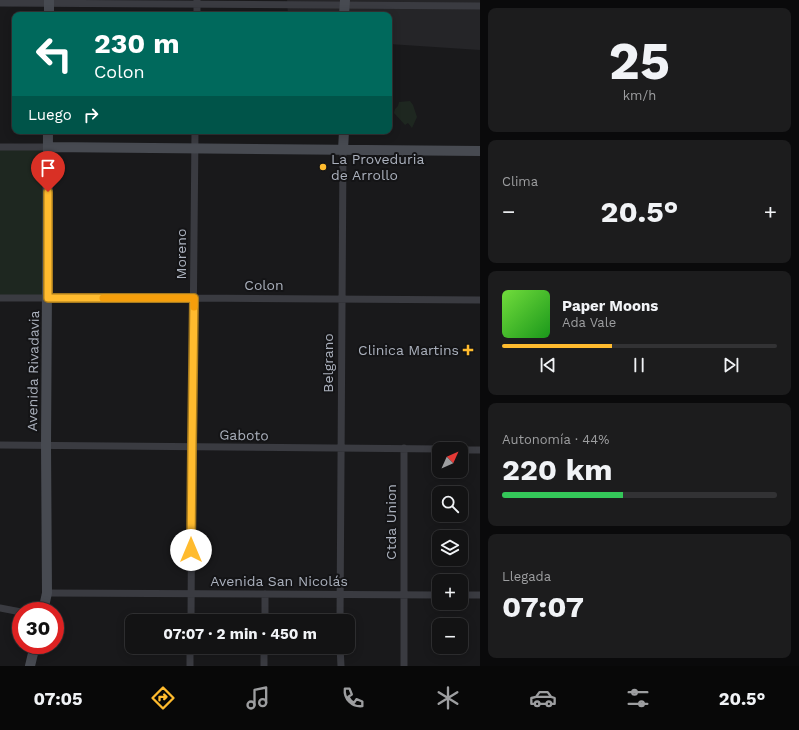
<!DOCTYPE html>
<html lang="es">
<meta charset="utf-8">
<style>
:root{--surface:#131314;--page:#1c1c1d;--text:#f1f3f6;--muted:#9d9ea0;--line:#323234;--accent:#ffbb2e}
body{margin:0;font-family:"Work Sans",sans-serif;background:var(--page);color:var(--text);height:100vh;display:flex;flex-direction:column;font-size:15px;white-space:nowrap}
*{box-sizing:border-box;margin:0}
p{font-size:13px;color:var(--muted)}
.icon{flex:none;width:22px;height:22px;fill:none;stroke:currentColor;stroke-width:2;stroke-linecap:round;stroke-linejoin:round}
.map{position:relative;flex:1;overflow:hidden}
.sheet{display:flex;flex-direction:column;gap:8px;padding:8px;background:#0a0a0b;width:319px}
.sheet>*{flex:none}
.top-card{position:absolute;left:12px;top:12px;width:380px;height:122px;border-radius:8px;box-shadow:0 2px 10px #0003,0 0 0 1px var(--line);background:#00695c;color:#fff;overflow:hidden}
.needle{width:26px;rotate:45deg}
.buttons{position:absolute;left:432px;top:442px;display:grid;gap:8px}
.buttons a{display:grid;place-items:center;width:36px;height:36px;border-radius:8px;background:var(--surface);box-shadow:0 2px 10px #0003,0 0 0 1px var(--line);font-size:20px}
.speed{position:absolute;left:12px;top:602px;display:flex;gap:8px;font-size:20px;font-weight:700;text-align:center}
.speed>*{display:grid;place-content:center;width:52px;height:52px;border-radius:50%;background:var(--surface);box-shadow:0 2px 10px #0003,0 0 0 1px var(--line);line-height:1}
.speed .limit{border:6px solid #d22;background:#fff;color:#111}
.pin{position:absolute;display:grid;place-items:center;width:34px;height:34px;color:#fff;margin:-41px -17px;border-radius:50% 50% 50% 0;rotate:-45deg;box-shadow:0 0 4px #0007}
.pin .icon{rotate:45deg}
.me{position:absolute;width:44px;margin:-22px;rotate:0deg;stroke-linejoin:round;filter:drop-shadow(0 0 3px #0008)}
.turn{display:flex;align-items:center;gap:14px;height:84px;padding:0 16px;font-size:18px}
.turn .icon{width:52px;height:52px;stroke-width:2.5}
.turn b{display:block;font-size:28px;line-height:34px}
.then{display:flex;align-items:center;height:38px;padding:0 16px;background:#0003;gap:8px;font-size:15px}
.big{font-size:30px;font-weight:700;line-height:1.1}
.sheet .widget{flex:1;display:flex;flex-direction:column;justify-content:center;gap:6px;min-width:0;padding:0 14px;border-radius:8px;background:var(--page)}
.sheet .dial{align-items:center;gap:0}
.dial b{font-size:52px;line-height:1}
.song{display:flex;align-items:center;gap:12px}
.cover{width:48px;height:48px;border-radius:6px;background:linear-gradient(135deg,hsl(100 70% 55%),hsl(120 70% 35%))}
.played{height:4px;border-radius:2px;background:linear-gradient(90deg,var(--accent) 40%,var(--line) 40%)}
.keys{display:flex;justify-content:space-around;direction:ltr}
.heat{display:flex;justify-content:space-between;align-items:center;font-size:22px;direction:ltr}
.charge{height:6px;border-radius:3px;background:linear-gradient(90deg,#34c759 44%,var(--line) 0)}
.trip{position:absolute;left:125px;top:614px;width:230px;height:40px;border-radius:8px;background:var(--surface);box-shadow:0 2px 10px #0003,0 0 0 1px var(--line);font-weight:700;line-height:40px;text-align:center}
.dock{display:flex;height:64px;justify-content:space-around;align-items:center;background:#080808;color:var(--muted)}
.dock .icon{width:28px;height:28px}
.dock .on{color:var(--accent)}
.dock b{font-size:18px;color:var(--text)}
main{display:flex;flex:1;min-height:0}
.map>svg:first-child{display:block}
.built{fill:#252528}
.green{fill:#1e2720}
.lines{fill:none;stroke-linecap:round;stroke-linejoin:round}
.street{stroke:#3a3b41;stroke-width:7}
.secondary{stroke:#474a51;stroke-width:10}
.route-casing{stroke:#a67a1e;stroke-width:10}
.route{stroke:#ffbb2e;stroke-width:7}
.slow{stroke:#f59e0b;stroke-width:7}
.poi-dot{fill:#ffbb2e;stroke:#141416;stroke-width:1.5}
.labels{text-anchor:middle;stroke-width:4;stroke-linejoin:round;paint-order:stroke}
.poi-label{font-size:14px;fill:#aab0bc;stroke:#141416;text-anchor:start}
.street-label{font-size:14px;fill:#aab0bc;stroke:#141416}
</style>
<main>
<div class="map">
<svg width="480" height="666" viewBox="0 0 480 666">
<rect width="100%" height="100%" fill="#19191b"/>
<path class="built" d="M287 0H480V50L389 44V15H288Z"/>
<path class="green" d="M410 101 413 105 417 117 412 128 408 123 405 125 394 113 395 109 398 106 399 102Z
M0 147H48V298H0Z"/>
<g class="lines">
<path class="street" d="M0 3 480 6
M197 15V1
M0 147H48
M0 298H194L480 300
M0 445 441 449
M404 448V666
M461 450H480
M47 593 439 595
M461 595H480
M0 608 21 612
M191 621 192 447 195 131
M265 621V594
M340 621 343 150
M340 647 341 666
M190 666V647
M264 666V647"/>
<path class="secondary" d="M49 15V0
M344 15 345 0
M48 147 480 151
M343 150 344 131
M43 611 47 593 46 445 48 131
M30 666 35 645"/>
</g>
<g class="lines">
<g class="route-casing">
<path id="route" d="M48 192V298H194L192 447 191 550"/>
</g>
<use href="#route" class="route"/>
<path class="slow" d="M103 298H194V307"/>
</g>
<g class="poi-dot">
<circle cx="323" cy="167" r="4"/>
<path d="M466 344h4v4h4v4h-4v4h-4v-4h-4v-4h4z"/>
</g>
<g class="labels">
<g class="poi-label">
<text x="331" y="164">La Proveduria<tspan x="331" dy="16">de Arrollo</tspan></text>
<text x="459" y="355" text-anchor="end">Clinica Martins</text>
</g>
<g class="street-label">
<text transform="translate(181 254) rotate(-90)" y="5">Moreno</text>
<text x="264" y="290">Colon</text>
<text transform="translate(328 363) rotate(-90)" y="5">Belgrano</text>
<text transform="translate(33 371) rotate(-89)" y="5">Avenida Rivadavia</text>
<text transform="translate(244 435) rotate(1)" y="5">Gaboto</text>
<text transform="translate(391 522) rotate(-90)" y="5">Ctda Union</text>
<text x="279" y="586">Avenida San Nicolás</text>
</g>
</g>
</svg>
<div class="buttons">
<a><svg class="needle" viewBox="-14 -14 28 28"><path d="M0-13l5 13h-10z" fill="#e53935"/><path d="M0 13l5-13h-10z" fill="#9d9ea0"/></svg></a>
<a><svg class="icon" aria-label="search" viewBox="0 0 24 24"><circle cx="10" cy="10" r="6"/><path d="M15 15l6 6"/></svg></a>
<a><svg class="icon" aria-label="layers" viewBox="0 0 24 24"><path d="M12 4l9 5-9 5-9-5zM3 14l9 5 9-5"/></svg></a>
<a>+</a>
<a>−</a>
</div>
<div class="speed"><div class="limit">30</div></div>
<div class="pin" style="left:48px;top:192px;background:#d93025"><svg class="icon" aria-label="arrive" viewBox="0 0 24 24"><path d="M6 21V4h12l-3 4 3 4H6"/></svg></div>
<svg class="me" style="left:191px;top:550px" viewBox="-20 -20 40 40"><circle r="19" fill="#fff"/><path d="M0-13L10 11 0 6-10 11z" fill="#ffbb2e"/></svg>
<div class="trip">07:07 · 2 min · 450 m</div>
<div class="top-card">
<div class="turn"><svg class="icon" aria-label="left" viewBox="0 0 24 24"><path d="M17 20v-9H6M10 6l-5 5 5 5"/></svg><div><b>230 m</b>Colon</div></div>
<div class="then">Luego<svg class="icon" aria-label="right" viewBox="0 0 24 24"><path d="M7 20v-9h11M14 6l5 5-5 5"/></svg></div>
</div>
</div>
<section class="sheet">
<div class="widget dial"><b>25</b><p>km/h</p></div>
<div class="widget"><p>Clima</p>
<div class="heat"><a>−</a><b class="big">20.5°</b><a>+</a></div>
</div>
<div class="widget">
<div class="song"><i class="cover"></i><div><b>Paper Moons</b><p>Ada Vale</p></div></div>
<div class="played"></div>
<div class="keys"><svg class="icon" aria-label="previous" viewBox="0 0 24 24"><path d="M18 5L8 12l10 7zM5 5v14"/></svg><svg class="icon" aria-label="pause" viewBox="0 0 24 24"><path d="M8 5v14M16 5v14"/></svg><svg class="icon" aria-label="next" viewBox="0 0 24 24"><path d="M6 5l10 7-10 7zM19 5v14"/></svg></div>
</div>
<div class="widget"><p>Autonomía · 44%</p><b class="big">220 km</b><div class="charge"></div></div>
<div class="widget"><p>Llegada</p><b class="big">07:07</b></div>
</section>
</main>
<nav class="dock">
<b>07:05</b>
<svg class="icon on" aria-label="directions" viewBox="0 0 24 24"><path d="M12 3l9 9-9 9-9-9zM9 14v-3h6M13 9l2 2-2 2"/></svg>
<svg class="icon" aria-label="music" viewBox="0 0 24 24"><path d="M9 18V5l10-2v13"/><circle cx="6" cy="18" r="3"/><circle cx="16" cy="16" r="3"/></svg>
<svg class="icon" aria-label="phone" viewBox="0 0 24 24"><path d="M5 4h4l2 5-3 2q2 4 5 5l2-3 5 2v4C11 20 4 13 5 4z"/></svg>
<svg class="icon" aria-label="climate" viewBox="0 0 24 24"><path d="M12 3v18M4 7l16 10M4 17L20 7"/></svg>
<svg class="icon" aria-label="car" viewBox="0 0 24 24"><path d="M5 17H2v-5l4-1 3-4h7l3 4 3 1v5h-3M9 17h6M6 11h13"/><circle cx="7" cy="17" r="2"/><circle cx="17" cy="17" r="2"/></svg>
<svg class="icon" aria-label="filters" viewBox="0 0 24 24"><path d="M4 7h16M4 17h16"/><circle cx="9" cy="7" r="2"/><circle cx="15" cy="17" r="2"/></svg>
<b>20.5°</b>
</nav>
